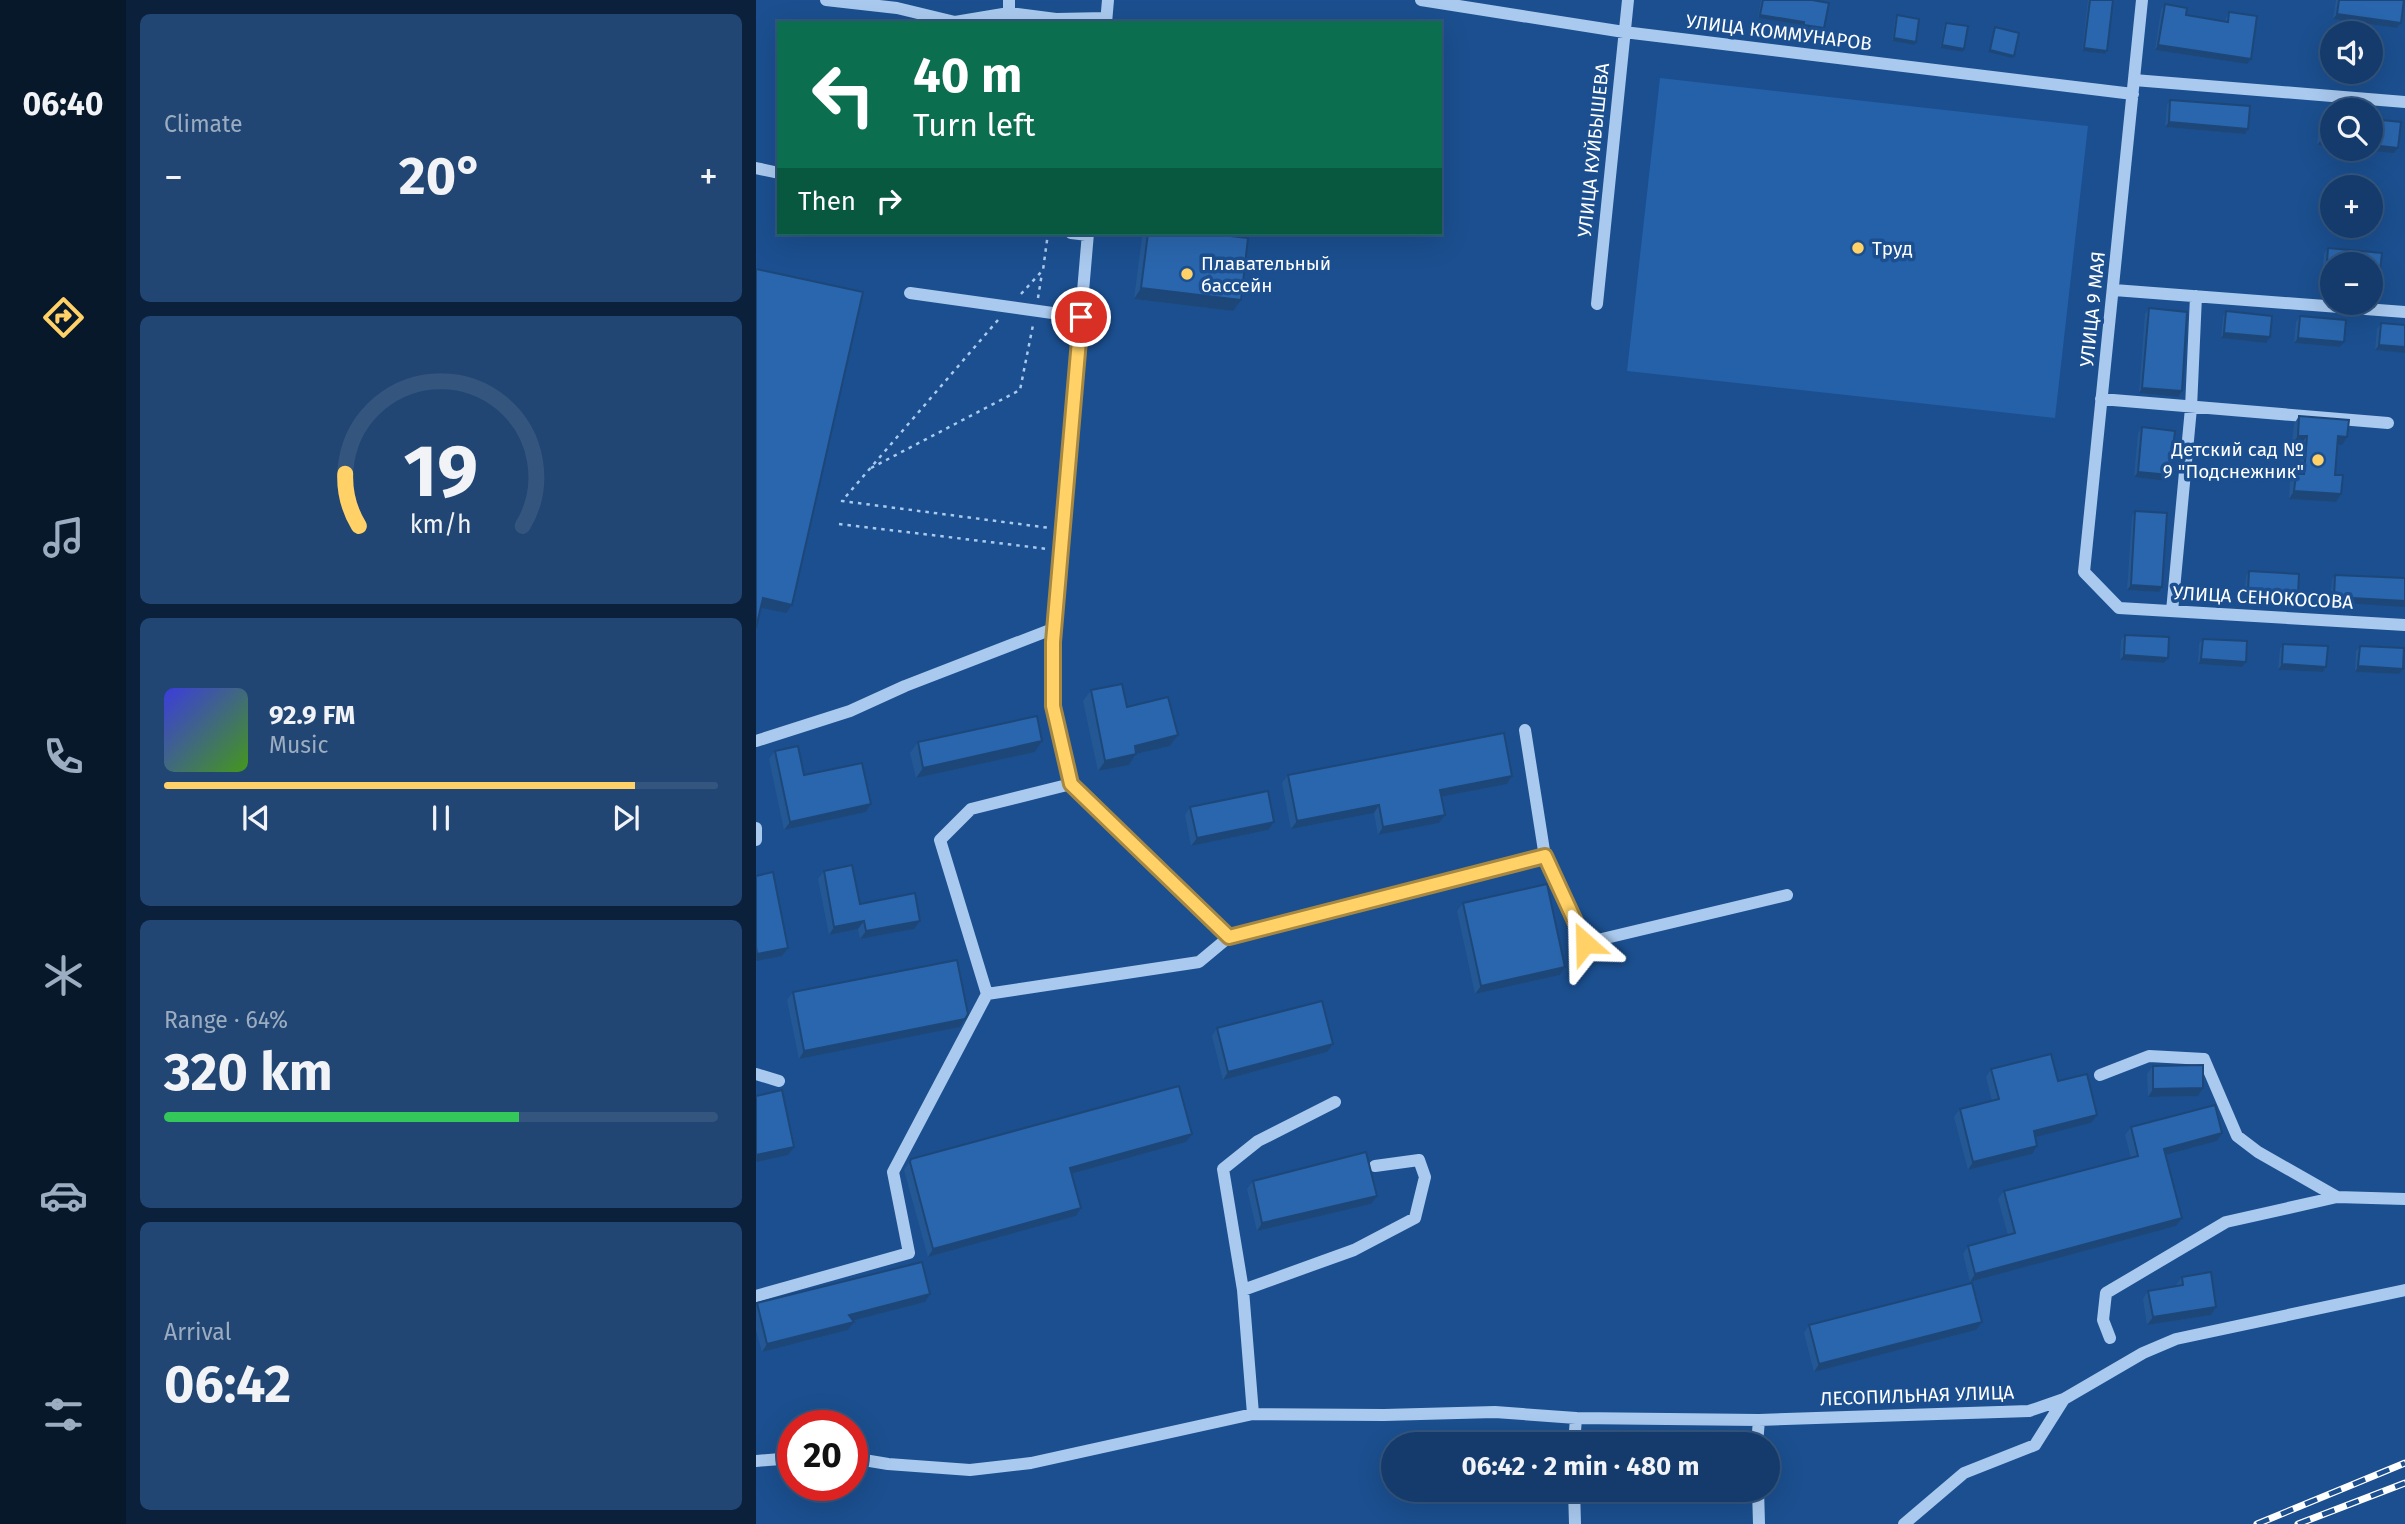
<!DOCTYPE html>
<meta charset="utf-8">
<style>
:root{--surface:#143b6b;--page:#214673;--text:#f1f3f6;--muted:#9dadc1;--line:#33557e;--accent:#ffd166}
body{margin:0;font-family:"Fira Sans",sans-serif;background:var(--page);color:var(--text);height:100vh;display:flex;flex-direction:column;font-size:26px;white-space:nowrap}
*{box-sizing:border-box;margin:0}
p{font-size:23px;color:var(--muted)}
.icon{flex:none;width:38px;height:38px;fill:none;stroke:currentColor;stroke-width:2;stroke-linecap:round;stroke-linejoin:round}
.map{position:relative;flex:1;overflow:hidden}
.side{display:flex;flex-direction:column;gap:14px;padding:14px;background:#0b203b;width:630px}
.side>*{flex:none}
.banner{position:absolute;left:21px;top:21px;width:665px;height:214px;border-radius:0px;box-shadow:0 7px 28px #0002,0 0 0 2px var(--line);background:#0b6e4f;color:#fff;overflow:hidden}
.controls{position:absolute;left:1564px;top:21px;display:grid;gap:14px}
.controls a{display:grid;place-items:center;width:63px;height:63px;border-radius:50%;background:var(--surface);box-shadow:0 7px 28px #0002,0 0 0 2px var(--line);font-size:35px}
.speed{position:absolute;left:21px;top:1410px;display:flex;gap:14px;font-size:35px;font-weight:700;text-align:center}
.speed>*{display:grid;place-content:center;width:91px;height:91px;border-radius:50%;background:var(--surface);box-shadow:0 7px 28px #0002,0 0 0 2px var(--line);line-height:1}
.speed .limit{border:10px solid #d22;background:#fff;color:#111}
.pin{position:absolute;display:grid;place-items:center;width:60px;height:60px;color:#fff;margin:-30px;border:4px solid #fff;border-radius:50%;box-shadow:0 2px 7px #0007}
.me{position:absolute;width:77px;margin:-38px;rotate:335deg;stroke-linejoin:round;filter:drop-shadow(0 0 5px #0008)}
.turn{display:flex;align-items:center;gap:24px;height:147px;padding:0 21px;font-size:32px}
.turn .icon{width:91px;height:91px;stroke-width:2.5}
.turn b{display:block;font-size:49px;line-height:60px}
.then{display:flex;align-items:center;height:66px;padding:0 21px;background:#0003;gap:14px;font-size:26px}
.big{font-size:52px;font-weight:700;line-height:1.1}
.side .card{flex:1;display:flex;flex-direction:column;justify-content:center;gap:10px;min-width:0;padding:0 24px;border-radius:10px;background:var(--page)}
.side .dial{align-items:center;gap:0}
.dial svg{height:182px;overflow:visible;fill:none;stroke:var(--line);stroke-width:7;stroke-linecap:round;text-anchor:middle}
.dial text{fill:var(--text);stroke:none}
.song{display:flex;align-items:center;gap:21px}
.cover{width:84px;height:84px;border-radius:10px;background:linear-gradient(135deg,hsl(240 70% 55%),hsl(100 70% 35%))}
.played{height:7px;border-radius:4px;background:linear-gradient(90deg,var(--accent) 85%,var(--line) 85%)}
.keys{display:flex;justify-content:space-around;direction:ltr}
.heat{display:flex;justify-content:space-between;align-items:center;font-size:38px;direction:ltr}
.charge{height:10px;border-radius:5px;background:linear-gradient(90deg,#34c759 64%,var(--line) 0)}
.trip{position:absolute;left:625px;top:1432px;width:399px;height:70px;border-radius:35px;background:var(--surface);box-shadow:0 7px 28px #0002,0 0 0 2px var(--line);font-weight:700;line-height:70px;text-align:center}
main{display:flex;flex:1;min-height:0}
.tab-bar{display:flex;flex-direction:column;width:126px;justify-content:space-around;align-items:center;background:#08182b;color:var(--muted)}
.tab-bar .icon{width:49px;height:49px}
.tab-bar .current{color:var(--accent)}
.tab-bar b{font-size:32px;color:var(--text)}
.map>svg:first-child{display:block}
.green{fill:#2461a8}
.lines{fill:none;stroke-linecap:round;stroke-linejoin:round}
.path{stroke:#a9c9ee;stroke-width:2.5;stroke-dasharray:3.5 5;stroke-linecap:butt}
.minor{stroke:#a9c9ee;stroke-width:12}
.rail-casing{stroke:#fff;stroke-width:7}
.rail{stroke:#1b4f8f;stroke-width:4.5;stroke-dasharray:13;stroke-linecap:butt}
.wall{fill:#245895}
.shaded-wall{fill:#1d4779}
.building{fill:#2a66ad;stroke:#1d4779;stroke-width:2}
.route-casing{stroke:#a68842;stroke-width:18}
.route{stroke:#ffd166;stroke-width:12}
.poi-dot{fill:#ffd166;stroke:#1b4f8f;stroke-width:2.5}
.labels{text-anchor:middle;stroke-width:7;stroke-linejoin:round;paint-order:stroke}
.street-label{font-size:19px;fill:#fff;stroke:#1b4f8f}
.poi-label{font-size:19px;fill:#fff;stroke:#1b4f8f;text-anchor:start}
</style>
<main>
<nav class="tab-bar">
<b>06:40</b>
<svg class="icon current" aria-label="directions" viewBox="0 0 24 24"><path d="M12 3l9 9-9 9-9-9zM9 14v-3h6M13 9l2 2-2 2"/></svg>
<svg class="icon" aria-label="music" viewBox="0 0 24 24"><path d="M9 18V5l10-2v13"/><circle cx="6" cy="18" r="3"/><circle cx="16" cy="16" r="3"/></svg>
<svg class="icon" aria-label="phone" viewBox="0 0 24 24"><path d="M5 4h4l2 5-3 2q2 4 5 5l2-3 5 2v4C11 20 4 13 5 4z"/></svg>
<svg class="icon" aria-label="climate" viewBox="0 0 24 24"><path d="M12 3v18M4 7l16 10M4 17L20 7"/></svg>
<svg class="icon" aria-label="car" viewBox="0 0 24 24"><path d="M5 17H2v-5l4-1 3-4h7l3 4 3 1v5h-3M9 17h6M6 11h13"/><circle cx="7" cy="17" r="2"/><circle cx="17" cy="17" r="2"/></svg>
<svg class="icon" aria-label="filters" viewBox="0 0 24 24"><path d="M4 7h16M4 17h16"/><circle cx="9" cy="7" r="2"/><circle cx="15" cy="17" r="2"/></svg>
</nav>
<section class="side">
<div class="card"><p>Climate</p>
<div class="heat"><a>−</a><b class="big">20°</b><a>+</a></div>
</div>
<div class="card dial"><svg viewBox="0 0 100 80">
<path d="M14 69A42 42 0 1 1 86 69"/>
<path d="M14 69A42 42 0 0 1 8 46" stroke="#ffd166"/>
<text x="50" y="56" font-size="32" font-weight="700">19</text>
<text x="50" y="72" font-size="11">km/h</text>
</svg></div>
<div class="card">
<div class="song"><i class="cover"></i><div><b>92.9 FM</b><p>Music</p></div></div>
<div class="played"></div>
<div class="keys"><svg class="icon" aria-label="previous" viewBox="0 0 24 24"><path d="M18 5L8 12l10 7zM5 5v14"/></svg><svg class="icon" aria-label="pause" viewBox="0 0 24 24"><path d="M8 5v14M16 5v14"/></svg><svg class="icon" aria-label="next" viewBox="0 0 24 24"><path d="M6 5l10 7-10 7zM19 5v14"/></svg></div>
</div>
<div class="card"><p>Range · 64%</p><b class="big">320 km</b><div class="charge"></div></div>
<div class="card"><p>Arrival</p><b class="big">06:42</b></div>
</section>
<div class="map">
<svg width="1649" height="1524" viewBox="0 0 1649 1524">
<rect width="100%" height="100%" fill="#1b4f8f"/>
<path class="green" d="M904 78 1332 126 1299 418 871 371Z"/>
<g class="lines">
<path class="path" d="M265 294 287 270 292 233
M282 298 286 273
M242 320 86 501 294 528
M115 468 264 390 277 325
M83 524 292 549"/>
<path class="minor" d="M70 0 141 8 199 22 253 13
M253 0V13L300 19 350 18
M665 0 868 32 1377 94
M1386 0 1328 572 1363 608 1649 625
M350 23 352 0
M1378 80 1649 102
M0 168 23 173
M315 233 332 235
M332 233 297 642V707L315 784 473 937 789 857 769 730
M1358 290 1649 312
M154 293 325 317
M841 304 872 0
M1345 399 1632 423
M1416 611 1435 408 1440 296
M0 741 94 711 149 686 299 628
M0 828V840
M789 857 829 943 1031 895
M231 994 184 840 215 809 315 784
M0 1074 23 1081
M1344 1075 1393 1056 1448 1059 1481 1136 1502 1152 1581 1197 1649 1199
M487 1290 598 1250 659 1218 669 1177 663 1160 619 1166
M0 1296 153 1253 137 1172 231 994 443 962 473 937
M1354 1338 1347 1320 1350 1293 1470 1222 1581 1197
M497 1414 487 1290 467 1169 502 1141 579 1102
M818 1444 820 1418
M1001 1444 1003 1420
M96 1458 132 1464 214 1470 275 1463 497 1414 628 1415 739 1412 820 1418 1003 1420 1273 1411 1308 1399 1387 1353 1420 1339 1649 1290
M0 1461 37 1458
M818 1489 819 1524
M1002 1489 1003 1524
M1148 1524 1208 1473 1279 1445 1308 1399"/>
<g class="rail-casing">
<path id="rail" d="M1501 1524 1649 1463
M1542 1524 1649 1483"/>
</g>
<use href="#rail" class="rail"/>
</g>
<path class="wall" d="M1005 0H1056L1068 28 1066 31 1046 28V25L1002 18Z
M1332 0H1357L1351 51 1349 54 1326 51Z
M1580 0H1648L1641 28 1577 19Z
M1409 4 1430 15 1469 21 1470 18 1473 12 1491 64 1399 50 1405 10Z
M1141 15 1158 45 1136 41 1139 18Z
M1190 23 1208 49 1207 52 1184 48 1188 25Z
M1414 100 1489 134 1409 127 1411 105Z
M1568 114 1577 147 1561 145 1564 120Z
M389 233H448L477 311 378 299 386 237Z
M1572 248 1626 253 1623 280 1620 286 1615 285V264H1577V282L1566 281 1568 254Z
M1393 308 1422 397 1383 393 1389 314Z
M1470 311 1510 343 1465 338 1467 317Z
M1544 316 1588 342 1584 347 1538 343 1540 322Z
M1625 323 1649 325V353L1619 350 1621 329Z
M1543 416 1586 445 1582 444 1579 475 1580 502 1533 499 1534 482 1540 474H1543L1545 444H1536L1538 424Z
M1386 427 1410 481 1378 477 1382 433Z
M1379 511 1403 592 1371 590 1376 517Z
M1493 571 1538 600 1488 597 1490 576Z
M1579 575 1649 578 1574 602 1576 580Z
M1369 635 1412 658 1408 663 1364 660 1365 640Z
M1447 639 1490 662 1486 667 1442 664 1443 644Z
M1527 644 1570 667 1567 672 1522 670 1524 649Z
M1604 646 1647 669 1643 674 1599 672 1600 651Z
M335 690 371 707 422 735 414 746 380 754 373 765 342 771 327 701Z
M286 741 279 752 160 778 154 753 162 742Z
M19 751 48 775 115 804 110 812 28 830 13 759Z
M532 775 756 776 751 784 685 796 689 815 683 823 622 835 618 813 535 829 526 783Z
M434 807 512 830 435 846 429 815Z
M68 871 104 904 158 929 104 939 102 929 73 935 62 879Z
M707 903 809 967 804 975 719 994 701 911Z
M37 992 209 1019 204 1027 43 1059 31 1000Z
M461 1028 571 1052 467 1080 456 1036Z
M1397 1066 1447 1088 1442 1096 1392 1097 1391 1074Z
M1235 1069 1302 1081 1335 1123 1279 1137 1276 1154 1212 1170 1198 1117 1204 1109 1236 1101 1230 1077Z
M1375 1127 1461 1141 1409 1155 1420 1226 1214 1282 1207 1254 1212 1246 1252 1235 1242 1199 1248 1191 1375 1158 1369 1135Z
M430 1142 316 1174 325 1208 320 1216 172 1257 148 1170 155 1159Z
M497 1181 615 1204 501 1231 491 1189Z
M1426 1277 1460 1307 1455 1315 1391 1325 1387 1299 1392 1291 1421 1286 1420 1285Z
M169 1302 97 1320 98 1322 92 1330 6 1352 0 1330V1305L1 1303Z
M1053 1325 1220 1330 1058 1372 1048 1333Z"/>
<path class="shaded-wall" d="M1581 14 1645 23 1641 28 1577 19Z
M1004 15 1048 22 1046 25 1002 18Z
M1048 25 1068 28 1066 31 1046 28Z
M1138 38 1160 42 1158 45 1136 41Z
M1186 45 1208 49 1207 52 1184 48Z
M1402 45 1495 59 1491 64 1399 50Z
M1328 48 1351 51 1349 54 1326 51Z
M1234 50 1258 56 1256 58 1232 52Z
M1413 122 1492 129 1489 134 1409 127Z
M1565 140 1577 141V147L1561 145Z
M1615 145 1642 148 1638 153 1595 149H1615Z
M1570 276H1577V282L1566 281Z
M1615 280H1623L1620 286 1615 285Z
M385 288 485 300 477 311 378 299Z
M1468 333 1514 337 1510 343 1465 338Z
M1542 338 1588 342 1584 347 1538 343Z
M1623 345 1649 347V353L1619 350Z
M1386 388 1426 391 1422 397 1383 393Z
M1542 436H1551L1545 444H1536Z
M1582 436 1591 437 1586 445 1577 444Z
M1382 472 1414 475 1410 481 1378 477Z
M1538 491 1585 494 1580 502 1533 499Z
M1375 585 1406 587 1403 592 1371 590Z
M1492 591 1542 594 1538 600 1488 597Z
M1578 597 1649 601V607L1574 602Z
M7 598 36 605 30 613 1 607Z
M1368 655 1412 658 1408 663 1364 660Z
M1445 659 1490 662 1486 667 1442 664Z
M1526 664 1570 667 1567 672 1522 670Z
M1602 666 1647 669 1643 674 1599 672Z
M422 735 414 746 380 754 373 765 342 771 349 761 379 746Z
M286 741 279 752 160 778 167 768Z
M756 776 751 784 678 798 684 790Z
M115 804 110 812 28 830 34 822Z
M623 805 618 813 535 829 541 821Z
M689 815 683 823 622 835 627 827Z
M518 822 512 830 435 846 441 838Z
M108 921 102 929 73 935 78 927Z
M164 921 158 929 104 939 110 931Z
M32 948 26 956 0 961V956L1 954Z
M809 967 804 975 719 994 725 986Z
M209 1019 204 1027 43 1059 48 1051Z
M577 1044 571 1052 467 1080 472 1072Z
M1447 1088 1442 1096 1392 1097 1397 1089Z
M1341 1115 1335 1123 1272 1139 1278 1131Z
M1466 1133 1461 1141 1402 1157 1408 1149Z
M436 1134 430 1142 308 1176 314 1168Z
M1281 1146 1276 1154 1212 1170 1217 1162Z
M38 1147 32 1155 0 1162V1155Z
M621 1196 615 1204 501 1231 506 1223Z
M325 1208 320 1216 172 1257 177 1249Z
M1426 1218 1420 1226 1214 1282 1219 1274Z
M174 1294 169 1302 87 1323 93 1315Z
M1460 1307 1455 1315 1391 1325 1397 1317Z
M98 1322 92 1330 6 1352 11 1344Z
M1226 1322 1220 1330 1058 1372 1063 1364Z"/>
<path class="building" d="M1007 0H1056L1073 3 1068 28 1048 25V22L1004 15Z
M1334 0H1357L1351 51 1328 48Z
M1583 0H1648L1645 23 1581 14Z
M1409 4 1431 8 1430 15 1472 22 1473 12 1501 16 1495 59 1402 45Z
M1141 15 1163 19 1160 42 1138 38Z
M1190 23 1212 26 1208 49 1186 45Z
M1239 27 1263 33 1258 56 1234 50Z
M1414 100 1494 106 1492 129 1413 122Z
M1568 114 1577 115V141L1565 140Z
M1615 119 1645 122 1642 148 1615 145Z
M392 233H448L492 238 485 300 385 288Z
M1572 248 1626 253 1623 280H1615V264H1577V276H1570Z
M0 269 107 292 36 605 7 598 0 628Z
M1393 308 1431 312 1426 391 1386 388Z
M1470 311 1516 316 1514 337 1468 333Z
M1544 316 1590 320 1588 342 1542 338Z
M1625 323 1649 325V347L1623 345Z
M1543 416 1593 420 1591 437 1582 436 1579 475H1587L1585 494 1538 491 1540 474H1548L1551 436H1542Z
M1386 427 1419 431 1414 475 1382 472Z
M1379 511 1411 513 1406 587 1375 585Z
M1493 571 1543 574 1542 594 1492 591Z
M1579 575 1649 578V601L1578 597Z
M1369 635 1413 637 1412 658 1368 655Z
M1447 639 1491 641 1490 662 1445 659Z
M1527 644 1572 646 1570 667 1526 664Z
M1604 646 1648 648 1647 669 1602 666Z
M366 684 371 707 412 697 422 735 379 746 380 754 349 761 335 690Z
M281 716 286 741 167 768 162 742Z
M748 733 756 776 684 790 689 815 627 827 623 805 541 821 532 775Z
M42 746 48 775 106 763 115 804 34 822 19 751Z
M512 791 518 822 441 838 434 807Z
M96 865 104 904 159 893 164 921 110 931 108 921 78 927 68 871Z
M17 872 32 948 1 954 0 947V876Z
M791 884 809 967 725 986 707 903Z
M201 960 212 1014 209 1019 48 1051 37 992Z
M566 1001 577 1044 472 1072 461 1028Z
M1295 1054 1302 1081 1331 1074 1341 1115 1278 1131 1281 1146 1217 1162 1204 1109 1243 1099 1235 1069Z
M1447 1065V1088L1397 1089V1066Z
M423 1086 436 1134 314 1168 325 1208 177 1249 154 1162 155 1159Z
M26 1090 38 1147 0 1155V1096Z
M1459 1105 1466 1133 1408 1149 1426 1218 1219 1274 1212 1246 1259 1233 1248 1191 1382 1156 1375 1127Z
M610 1152 621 1196 506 1223 497 1181Z
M166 1262 174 1294 93 1315 98 1322 11 1344 1 1303Z
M1455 1272 1460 1307 1397 1317 1392 1291 1427 1285 1426 1277Z
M1216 1283 1226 1322 1063 1364 1053 1325Z"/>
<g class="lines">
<g class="route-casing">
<path id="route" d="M325 317 297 642V706L315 784 473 937 789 856 829 943"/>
</g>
<use href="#route" class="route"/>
</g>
<g class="poi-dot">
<circle cx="1102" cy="248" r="7"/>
<circle cx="431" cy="274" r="7"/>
<circle cx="1562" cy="460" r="7"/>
</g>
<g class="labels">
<g class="street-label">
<text transform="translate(1023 32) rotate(7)" y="7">УЛИЦА КОММУНАРОВ</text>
<text transform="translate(837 150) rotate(-84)" y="7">УЛИЦА КУЙБЫШЕВА</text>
<text transform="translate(1336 309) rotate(-84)" y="7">УЛИЦА 9 МАЯ</text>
<text transform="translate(1507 597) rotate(3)" y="7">УЛИЦА СЕНОКОСОВА</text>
<text transform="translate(1161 1395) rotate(-2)" y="7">ЛЕСОПИЛЬНАЯ УЛИЦА</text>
</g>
<g class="poi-label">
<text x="1116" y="255">Труд</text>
<text x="445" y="270">Плавательный<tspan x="445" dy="22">бассейн</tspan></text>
<text x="1548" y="456" text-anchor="end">Детский сад №<tspan x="1548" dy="22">9 "Подснежник"</tspan></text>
</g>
</g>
</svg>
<div class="controls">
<a><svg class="icon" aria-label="sound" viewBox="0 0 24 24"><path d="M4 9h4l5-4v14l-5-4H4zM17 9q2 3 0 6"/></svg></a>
<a><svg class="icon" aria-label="search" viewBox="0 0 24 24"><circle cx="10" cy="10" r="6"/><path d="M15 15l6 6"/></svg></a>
<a>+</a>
<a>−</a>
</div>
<div class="speed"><div class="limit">20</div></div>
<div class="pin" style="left:325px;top:317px;background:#d93025"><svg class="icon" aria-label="arrive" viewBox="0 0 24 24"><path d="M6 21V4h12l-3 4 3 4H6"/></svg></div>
<svg class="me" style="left:829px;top:943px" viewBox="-20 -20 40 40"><path d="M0-17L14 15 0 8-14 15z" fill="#ffd166" stroke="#fff" stroke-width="4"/></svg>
<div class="trip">06:42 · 2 min · 480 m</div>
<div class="banner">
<div class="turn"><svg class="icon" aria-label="left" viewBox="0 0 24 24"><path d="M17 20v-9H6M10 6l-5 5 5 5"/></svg><div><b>40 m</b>Turn left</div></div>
<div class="then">Then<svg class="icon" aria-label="right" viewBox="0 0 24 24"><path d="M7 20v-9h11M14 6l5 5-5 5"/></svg></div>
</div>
</div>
</main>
